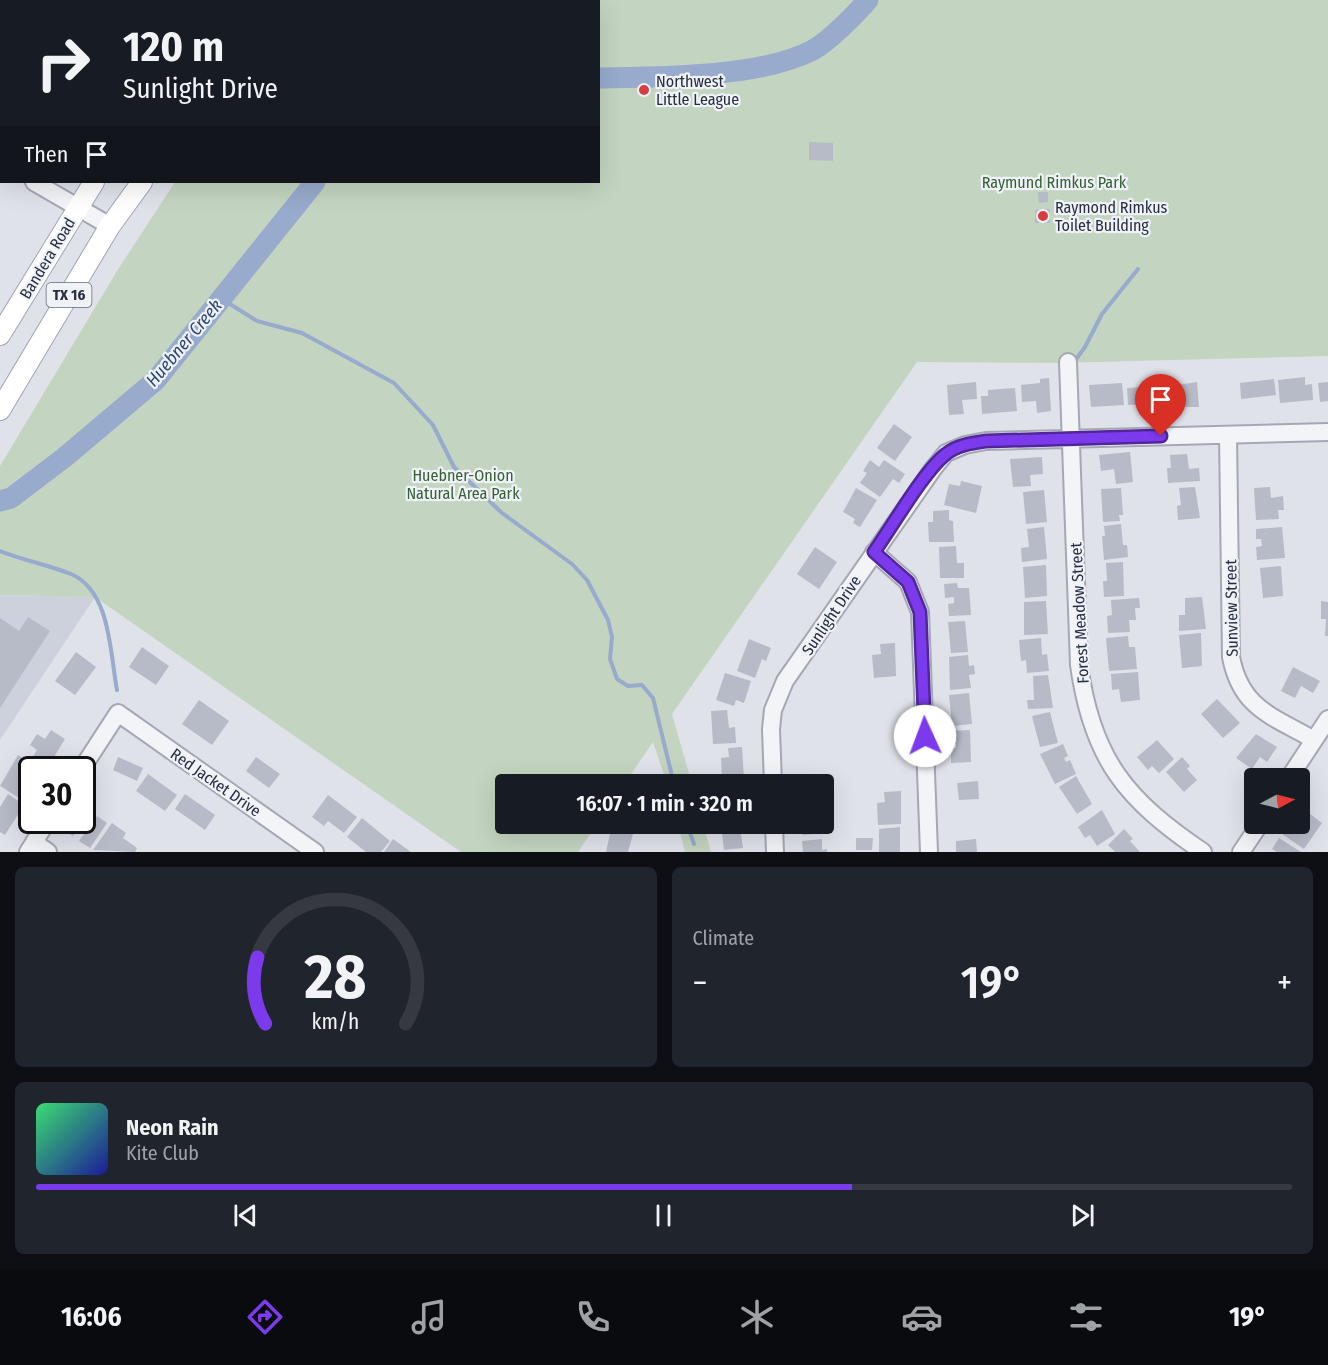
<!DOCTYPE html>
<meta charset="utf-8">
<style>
:root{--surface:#171b24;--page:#20242c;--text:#f1f3f6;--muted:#9ea1a6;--line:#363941;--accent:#7c3aed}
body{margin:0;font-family:"Fira Sans Condensed",sans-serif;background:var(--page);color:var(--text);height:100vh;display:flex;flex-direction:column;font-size:22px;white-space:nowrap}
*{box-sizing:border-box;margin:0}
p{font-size:20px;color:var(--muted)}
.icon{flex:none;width:33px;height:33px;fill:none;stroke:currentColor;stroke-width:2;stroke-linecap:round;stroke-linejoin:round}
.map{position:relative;height:852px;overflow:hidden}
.details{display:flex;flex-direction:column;gap:15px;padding:15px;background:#0d0f14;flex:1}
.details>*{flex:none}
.banner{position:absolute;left:0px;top:0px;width:600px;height:183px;box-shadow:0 6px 24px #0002;background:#171b24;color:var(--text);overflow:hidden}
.needle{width:39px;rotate:83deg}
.tools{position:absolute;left:1244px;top:768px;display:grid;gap:12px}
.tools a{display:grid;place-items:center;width:66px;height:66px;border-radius:6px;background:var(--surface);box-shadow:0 6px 24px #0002;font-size:30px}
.speed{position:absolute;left:18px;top:756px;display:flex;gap:12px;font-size:30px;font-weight:700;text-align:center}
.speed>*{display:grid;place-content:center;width:78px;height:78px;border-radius:50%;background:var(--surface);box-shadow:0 6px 24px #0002;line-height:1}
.speed .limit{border:3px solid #111;border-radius:9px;background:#fff;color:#111}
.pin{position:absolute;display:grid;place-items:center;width:51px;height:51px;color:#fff;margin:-62px -26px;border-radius:50% 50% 50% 0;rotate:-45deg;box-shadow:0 0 6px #0007}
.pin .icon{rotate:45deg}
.me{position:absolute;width:66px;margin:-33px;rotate:358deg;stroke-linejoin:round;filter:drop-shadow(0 0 4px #0008)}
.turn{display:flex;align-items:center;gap:21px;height:126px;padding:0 24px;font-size:27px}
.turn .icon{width:78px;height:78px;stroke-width:2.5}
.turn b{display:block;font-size:42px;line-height:51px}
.then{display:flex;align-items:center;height:57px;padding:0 24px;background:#0003;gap:12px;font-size:22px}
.big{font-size:45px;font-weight:600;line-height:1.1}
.details .card{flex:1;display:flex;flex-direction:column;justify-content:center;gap:9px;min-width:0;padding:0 21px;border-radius:9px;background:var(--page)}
.details .dial{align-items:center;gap:0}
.dial svg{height:156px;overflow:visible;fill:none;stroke:var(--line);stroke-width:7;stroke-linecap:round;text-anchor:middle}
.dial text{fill:var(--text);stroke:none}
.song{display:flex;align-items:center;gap:18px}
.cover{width:72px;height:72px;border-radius:9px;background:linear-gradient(135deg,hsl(140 70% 55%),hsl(240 70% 35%))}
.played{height:6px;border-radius:3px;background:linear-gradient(90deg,var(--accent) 65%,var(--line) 65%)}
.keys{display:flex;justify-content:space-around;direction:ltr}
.heat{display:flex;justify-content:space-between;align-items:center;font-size:33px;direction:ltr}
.details .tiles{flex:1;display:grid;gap:15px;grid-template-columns:1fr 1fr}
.card:last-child{grid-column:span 2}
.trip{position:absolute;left:495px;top:774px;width:339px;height:60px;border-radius:6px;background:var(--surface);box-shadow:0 6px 24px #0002;font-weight:600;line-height:60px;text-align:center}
.dock{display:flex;height:96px;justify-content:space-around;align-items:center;background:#090b0e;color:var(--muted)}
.dock .icon{width:42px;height:42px}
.dock .on{color:var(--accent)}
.dock b{font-size:27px;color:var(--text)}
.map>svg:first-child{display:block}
.built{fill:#cdd1dc}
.green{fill:#c3d4c0}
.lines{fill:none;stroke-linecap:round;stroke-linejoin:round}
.stream{stroke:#98abcc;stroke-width:4}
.river{stroke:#98abcc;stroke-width:21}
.building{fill:#b6bbc7}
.minor-casing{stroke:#a5a8b4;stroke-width:20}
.major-casing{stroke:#9ea5b6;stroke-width:22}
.minor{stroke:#f3f4f8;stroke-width:16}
.major{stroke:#fff;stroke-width:20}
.route-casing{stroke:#51269a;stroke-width:15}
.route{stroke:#7c3aed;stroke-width:10}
.poi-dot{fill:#d73c41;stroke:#eff2f7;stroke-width:2}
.labels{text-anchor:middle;stroke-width:4.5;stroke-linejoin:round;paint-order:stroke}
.shield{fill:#eff2f7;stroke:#636978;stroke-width:1.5}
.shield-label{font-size:15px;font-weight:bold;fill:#272e42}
.poi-label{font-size:16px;fill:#272e42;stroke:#eff2f7;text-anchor:start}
.park-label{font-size:16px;fill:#365f34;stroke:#eff2f7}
.street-label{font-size:16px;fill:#272e42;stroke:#eff2f7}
.water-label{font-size:18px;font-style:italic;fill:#2e4779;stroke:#eff2f7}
</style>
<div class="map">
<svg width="1328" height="852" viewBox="0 0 1328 852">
<rect width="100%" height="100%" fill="#e0e2ea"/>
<path class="built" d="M299 0H452L298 2Z
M0 595 95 597 0 740Z"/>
<path class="green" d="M452 0H1328V356L1056 363 917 362 672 714 692 784H667L653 742 624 784H506V824H597L578 852H461L95 597 0 595V466L117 271 175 182H598V2Z
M678 824H703L711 852H685Z"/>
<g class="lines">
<path class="stream" d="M222 299 257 321 302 333 394 383 433 425 454 467 502 513 572 564 587 580 608 620 612 637 610 659 617 679 628 686 642 685 653 698 674 784
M1074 362 1085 347 1102 314 1138 269
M0 551C23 560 48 565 71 574 111 591 110 654 117 690
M687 824 694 844"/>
<path class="river" d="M598 78C659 77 759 78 813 50 829 41 856 14 868 0
M0 501 11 498 65 457 156 380 315 182"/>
</g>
<path class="building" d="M809 142 833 143V161L809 160Z
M1038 192H1048V202L1039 203Z
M1050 209V223H1035V210Z
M1305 377V385L1312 384 1313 400 1280 403 1278 380Z
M1049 378 1051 411 1037 413 1036 401 1022 402 1021 385 1040 383V379Z
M1274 379 1276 395 1241 399 1240 383Z
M1142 381H1153L1154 386H1160L1161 408 1151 409 1150 404 1128 405 1127 388 1142 387Z
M976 382 977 399 962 400 964 414 949 415 947 385Z
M1197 382 1199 407H1167L1165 387Z
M1328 382V401L1320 402 1318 383Z
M1122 383 1124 405 1091 407 1089 385Z
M1015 388 1017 411 982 414 981 396H988V390Z
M894 424 912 437 895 461 877 448Z
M1130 452 1133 482 1116 484 1114 469 1101 471 1099 455Z
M1187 454 1189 469 1199 468 1200 481 1168 483 1167 468H1171L1170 455Z
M1042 457 1043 474 1030 475 1031 486 1013 487 1010 459Z
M870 460 879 467 884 460 905 474 899 483 893 479 880 497 860 483 867 473 863 471Z
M961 481 982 486 976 513 944 505 949 484 960 486Z
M1195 487 1200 518 1178 520 1177 506 1181 505 1179 488Z
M1270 487 1271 498 1283 496 1284 510H1278L1279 519 1256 520 1254 488Z
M856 488 877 500 860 527 853 523 855 519 843 512Z
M1121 488 1123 515H1119L1120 521 1103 522 1101 489Z
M1044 490 1047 522 1026 524 1023 492Z
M949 510V520L953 521 954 542H929L928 522H933V511Z
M1121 524 1123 545H1127L1128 557 1104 560 1102 536H1105L1104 526Z
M1044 527 1047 559 1022 562 1021 548 1029 547 1027 529Z
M1282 527 1285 558 1257 560 1256 547 1262 546 1261 539H1256V529Z
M956 546 957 563H964V578H940L939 547Z
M815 547 837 562 819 589 797 574Z
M1123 562 1124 596 1104 597 1103 581H1107L1106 563Z
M1046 565 1047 596 1025 598 1023 567Z
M1281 566 1283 596 1263 598 1260 568Z
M957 583 958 588H969L971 615 949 616 948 604 954 603V597L945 598 944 584Z
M1202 597 1206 629 1179 631V615H1185V598Z
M1139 598 1140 608H1135L1136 620H1129L1130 632 1108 633 1107 616 1112 615 1111 600Z
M1046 601 1048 634 1024 635V602Z
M1321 601 1328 602V636H1325L1326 619H1321Z
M28 617 50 631 0 708V618L19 631Z
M965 621 968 652 951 653 948 622Z
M1201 633 1202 666 1182 668 1179 635Z
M1128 636 1129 647H1135L1137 669 1109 671 1106 638Z
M1041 638 1042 655 1047 654 1049 671 1027 673 1026 660 1021 661 1019 640Z
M749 639 771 648 766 661 762 659 755 678 737 671Z
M895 643 896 676 874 678 872 655 881 654 880 644Z
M142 647 169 666 156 685 129 667Z
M76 652 96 667 75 695 55 681Z
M968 655 969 666 974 665 975 674 969 675 971 688 950 690 949 657Z
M1293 667 1320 681 1313 693 1301 686 1295 698 1281 691Z
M1138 672 1140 700 1121 702 1119 689 1112 690 1111 674Z
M725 673 751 681 744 703 736 700 734 706 716 700Z
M1048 675 1053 708 1028 709 1027 700H1034L1033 676Z
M969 693 972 724 952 726 949 695Z
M1217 699 1240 723 1223 738 1201 714Z
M199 700 229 721 212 745 182 724Z
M727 710 729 728 735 727 736 743 713 744 711 711Z
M1050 712 1058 743 1040 747 1032 716Z
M51 730 65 739 46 770 31 760 37 750 30 745 37 734 45 739Z
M970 730 971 762 951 763V748H956V744H951L950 731Z
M1256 734 1277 747 1267 762 1260 757 1252 769 1236 758Z
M1157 740 1174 759 1159 773 1152 766 1148 770 1137 757Z
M1063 744 1068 756 1064 758 1066 762 1070 760 1076 774 1055 784 1040 754Z
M742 747 744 779 722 780 721 758 729 757 728 748Z
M18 755 41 770H32V793L26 802 0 786Z
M118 757 143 768 137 781 113 770Z
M256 757 280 774 269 788 246 771Z
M1182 757 1190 766 1187 769 1197 780 1184 792 1166 772Z
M148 774 177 795 165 811 136 791Z
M1076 776 1092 804 1077 814 1059 787Z
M978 781 979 799 959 800 957 783Z
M901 791V824L878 825 877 803 885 802 884 792Z
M8 794 24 805 5 835 0 832V807Z
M185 794 215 815 205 830 175 809Z
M328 795 357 817 344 833 328 821 324 826 312 817Z
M82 801 94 810 86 821 91 825 97 816 107 823 90 848 79 841 84 834 77 830 73 836 63 830 69 820H82Z
M1301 807 1322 823 1304 849 1282 834 1289 824H1299Z
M1102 810 1115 834 1097 846 1090 835 1085 838 1078 827Z
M362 818 390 841 381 852H366L347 837Z
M112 823 126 833 123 838 137 848 135 852 93 850Z
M721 824H746L747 833 741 834 743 848 724 850Z
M802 824H825L826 833 803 835Z
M900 827V852H879V829Z
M611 829 633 834 628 852H606Z
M1124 829 1133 839 1130 841 1140 852H1115L1108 845Z
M856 838H873L872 850H856Z
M1279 838 1301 852H1277L1272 849Z
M393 839 411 852H384Z
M822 839V850L827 849V852H803L802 841Z
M976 839 977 852H956V841Z"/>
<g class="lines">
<g class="minor-casing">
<path id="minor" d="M0 161 2 162
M34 182 110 226
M1068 362 1079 665C1092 759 1126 800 1203 852
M1228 435 1231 657C1241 709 1273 716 1314 740
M874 552 908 582 920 612 929 852
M81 770 118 713 315 852
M1289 778 1328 719
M773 784 771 729 773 710 785 681 933 469 946 453 965 445 986 441 1328 432
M774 824 775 852
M34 842 48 852
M28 852 48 820
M1241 852 1260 824"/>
</g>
<g class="major-casing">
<path id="major" d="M216 2 217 0
M267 2 268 0
M0 335 94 182
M0 410 110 226 142 182"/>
</g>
<use href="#minor" class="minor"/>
<use href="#major" class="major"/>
</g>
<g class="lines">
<g class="route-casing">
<path id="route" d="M925 736 920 612 908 582 874 552C892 527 924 471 946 454 957 445 972 443 986 441L1161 436"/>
</g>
<use href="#route" class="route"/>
</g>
<g class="poi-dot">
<circle cx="644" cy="90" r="6"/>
<circle cx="1043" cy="216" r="6"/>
</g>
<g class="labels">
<rect class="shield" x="46.5" y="283" width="45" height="24" rx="4.5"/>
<g class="shield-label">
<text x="69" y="300">TX 16</text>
</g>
<g class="poi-label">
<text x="656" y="87">Northwest<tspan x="656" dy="18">Little League</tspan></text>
<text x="1055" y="213">Raymond Rimkus<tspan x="1055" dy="18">Toilet Building</tspan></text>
</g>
<g class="park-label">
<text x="1054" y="188">Raymund Rimkus Park</text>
<text x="463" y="481">Huebner-Onion<tspan x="463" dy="18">Natural Area Park</tspan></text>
</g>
<g class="street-label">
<text transform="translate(47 258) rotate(-59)" y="6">Bandera Road</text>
<text transform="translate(1231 608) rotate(-91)" y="6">Sunview Street</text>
<text transform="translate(1079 613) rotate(-93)" y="6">Forest Meadow Street</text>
<text transform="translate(831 615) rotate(-56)" y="6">Sunlight Drive</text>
<text transform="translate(216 782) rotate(35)" y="6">Red Jacket Drive</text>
</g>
<g class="water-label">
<text transform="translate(184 343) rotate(-50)" y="6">Huebner Creek</text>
</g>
</g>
</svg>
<div class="tools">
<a><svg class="needle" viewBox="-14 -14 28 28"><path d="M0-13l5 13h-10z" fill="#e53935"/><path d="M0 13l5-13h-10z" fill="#9ea1a6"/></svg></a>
</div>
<div class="speed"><div class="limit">30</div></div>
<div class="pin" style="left:1161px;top:436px;background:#d93025"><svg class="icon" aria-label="arrive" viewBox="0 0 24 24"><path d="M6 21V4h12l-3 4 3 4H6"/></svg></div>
<svg class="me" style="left:925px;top:736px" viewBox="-20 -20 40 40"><circle r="19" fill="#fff"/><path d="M0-13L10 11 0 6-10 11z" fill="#7c3aed"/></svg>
<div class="trip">16:07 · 1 min · 320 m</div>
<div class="banner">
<div class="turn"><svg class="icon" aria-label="right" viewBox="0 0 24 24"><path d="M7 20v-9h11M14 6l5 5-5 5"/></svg><div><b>120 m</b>Sunlight Drive</div></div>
<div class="then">Then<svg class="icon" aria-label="arrive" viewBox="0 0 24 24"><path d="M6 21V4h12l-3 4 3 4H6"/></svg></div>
</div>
</div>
<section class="details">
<div class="tiles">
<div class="card dial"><svg viewBox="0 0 100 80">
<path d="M14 69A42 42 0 1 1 86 69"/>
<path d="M14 69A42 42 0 0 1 10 35" stroke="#7c3aed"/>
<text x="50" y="56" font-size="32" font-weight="700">28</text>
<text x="50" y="72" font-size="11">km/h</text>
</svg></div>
<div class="card"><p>Climate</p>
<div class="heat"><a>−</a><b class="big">19°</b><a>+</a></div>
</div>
<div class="card">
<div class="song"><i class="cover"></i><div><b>Neon Rain</b><p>Kite Club</p></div></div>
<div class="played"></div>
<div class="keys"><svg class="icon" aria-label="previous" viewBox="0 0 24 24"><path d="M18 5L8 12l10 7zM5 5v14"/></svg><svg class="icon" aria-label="pause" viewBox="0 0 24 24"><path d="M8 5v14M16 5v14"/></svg><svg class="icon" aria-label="next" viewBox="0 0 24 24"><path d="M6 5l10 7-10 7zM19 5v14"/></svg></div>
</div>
</div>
</section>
<nav class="dock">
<b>16:06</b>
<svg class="icon on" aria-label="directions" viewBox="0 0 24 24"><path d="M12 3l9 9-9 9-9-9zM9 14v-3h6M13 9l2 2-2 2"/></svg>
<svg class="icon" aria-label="music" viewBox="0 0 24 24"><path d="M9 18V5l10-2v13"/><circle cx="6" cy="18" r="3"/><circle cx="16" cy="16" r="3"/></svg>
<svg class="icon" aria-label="phone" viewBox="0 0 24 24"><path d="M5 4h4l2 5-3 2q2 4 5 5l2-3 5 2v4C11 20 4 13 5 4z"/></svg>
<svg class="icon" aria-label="climate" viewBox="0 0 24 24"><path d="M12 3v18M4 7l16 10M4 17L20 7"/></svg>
<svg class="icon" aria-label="car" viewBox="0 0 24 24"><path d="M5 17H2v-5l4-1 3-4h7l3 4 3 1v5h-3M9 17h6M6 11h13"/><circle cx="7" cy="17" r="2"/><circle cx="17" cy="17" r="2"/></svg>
<svg class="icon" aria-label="filters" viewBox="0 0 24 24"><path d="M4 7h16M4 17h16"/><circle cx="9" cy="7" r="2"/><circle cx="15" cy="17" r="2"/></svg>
<b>19°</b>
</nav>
